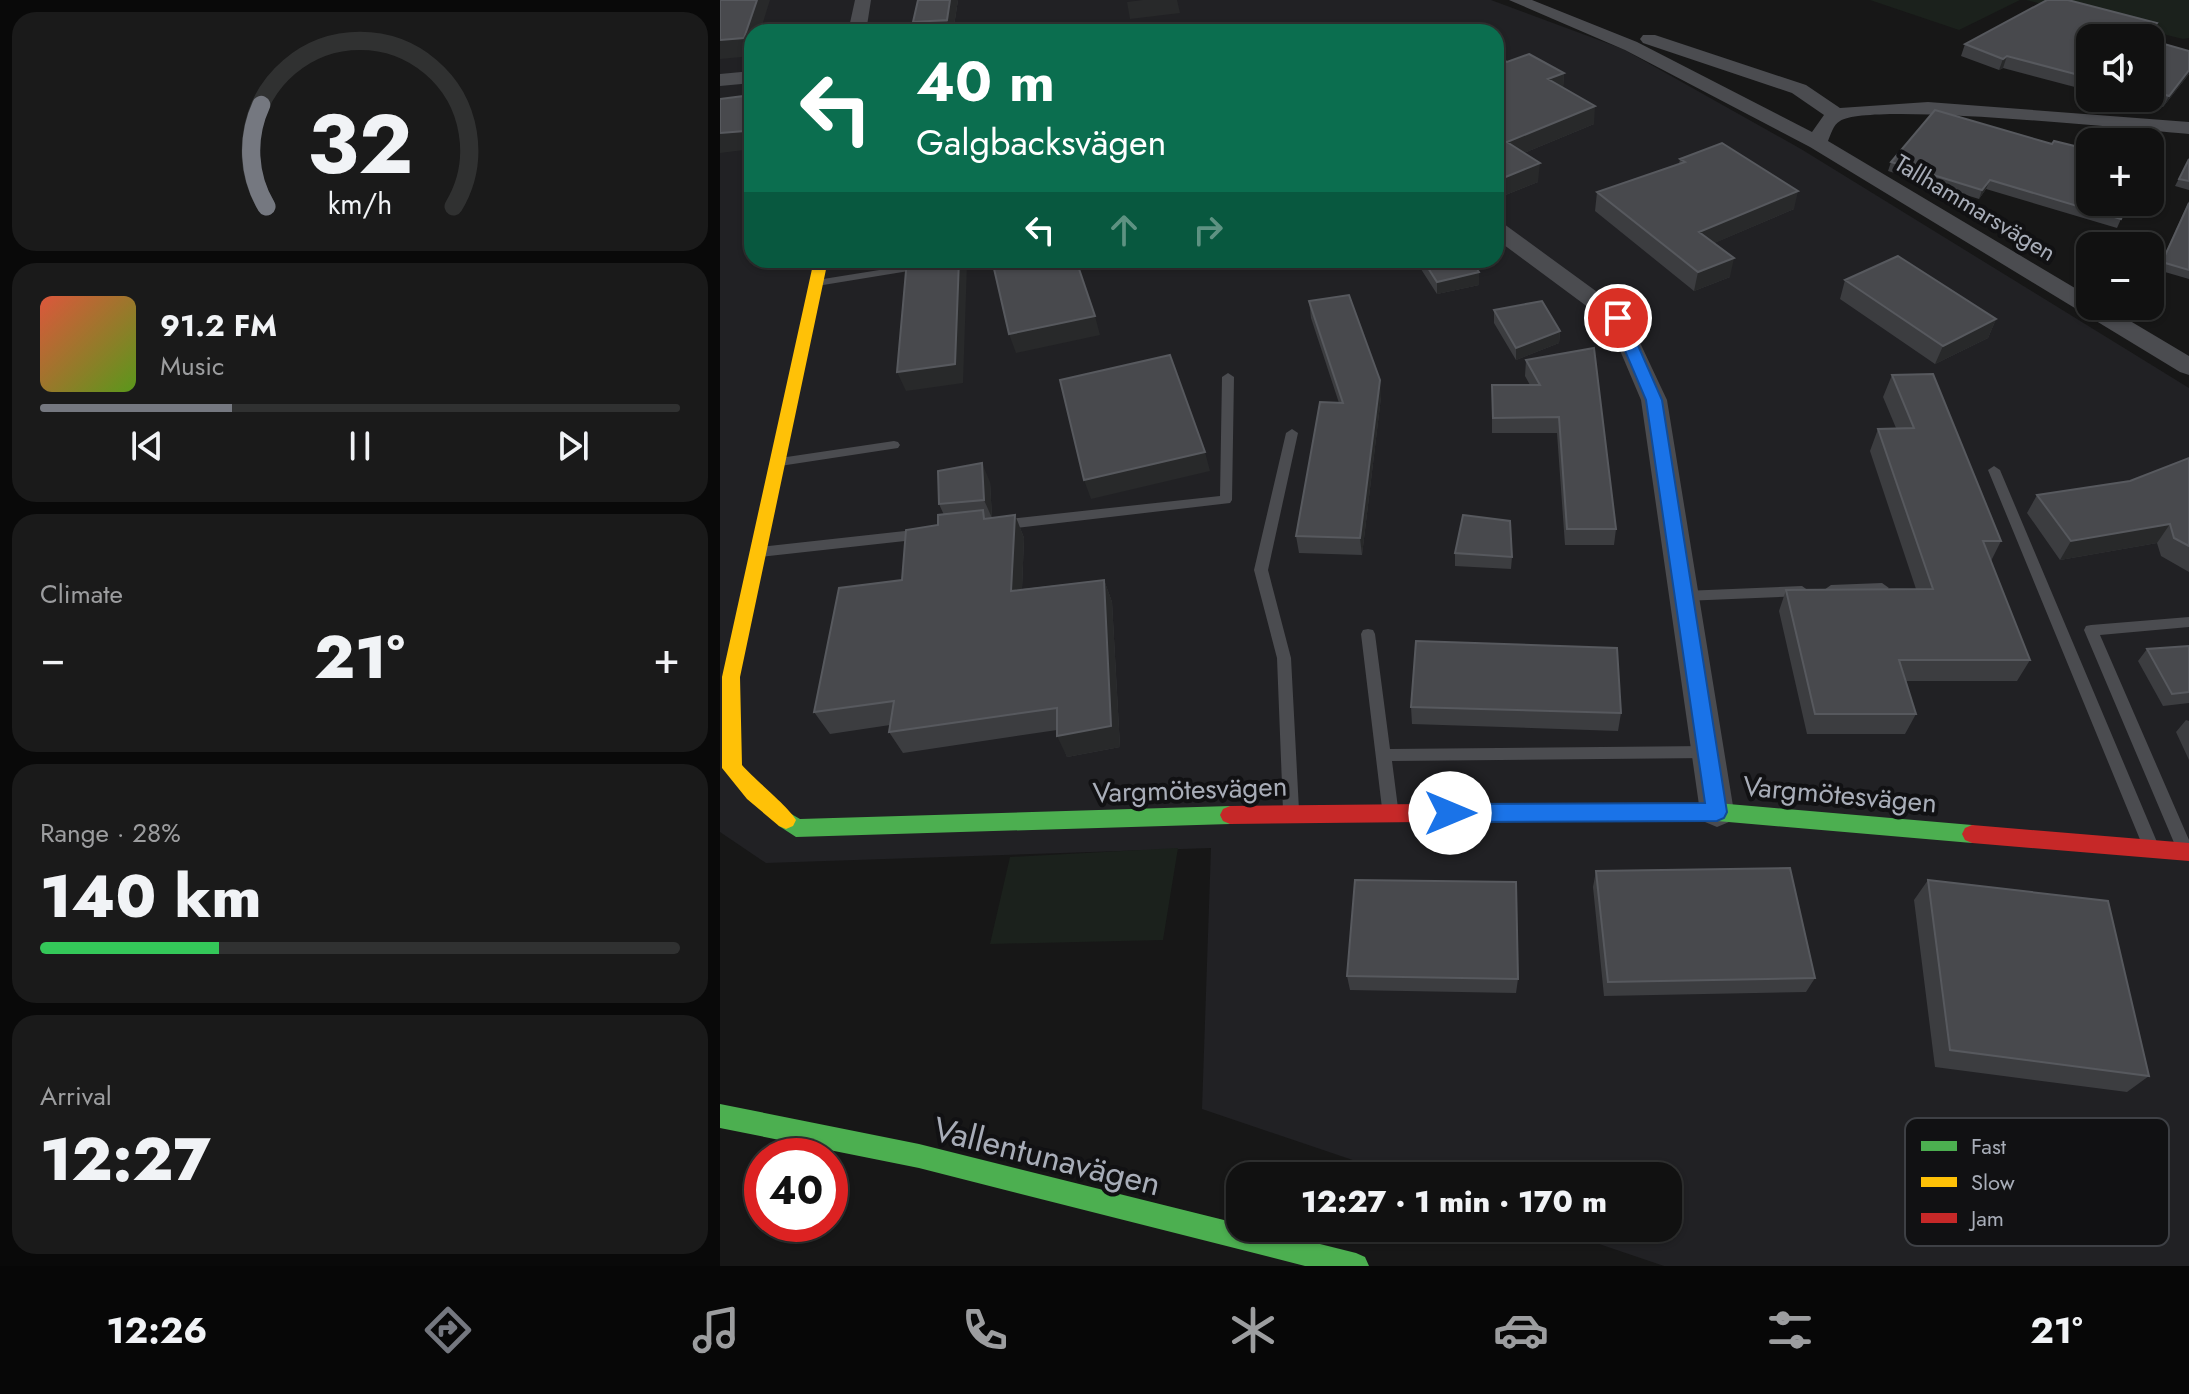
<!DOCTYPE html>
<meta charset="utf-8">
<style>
:root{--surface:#111;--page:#1a1a1a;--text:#f1f3f6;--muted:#9c9d9f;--line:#303131;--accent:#757880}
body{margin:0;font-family:Jost,sans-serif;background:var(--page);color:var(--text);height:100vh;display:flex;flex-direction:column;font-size:30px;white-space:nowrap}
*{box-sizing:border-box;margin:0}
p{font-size:26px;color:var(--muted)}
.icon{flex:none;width:44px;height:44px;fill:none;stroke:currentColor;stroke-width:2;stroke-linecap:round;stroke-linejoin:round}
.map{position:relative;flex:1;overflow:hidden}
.side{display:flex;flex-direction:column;gap:12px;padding:12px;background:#090909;width:720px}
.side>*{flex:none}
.banner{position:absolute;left:24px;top:24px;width:760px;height:244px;border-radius:24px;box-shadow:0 2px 6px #0004,0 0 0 2px var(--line);background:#0b6e4f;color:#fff;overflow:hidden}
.fabs{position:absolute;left:1356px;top:24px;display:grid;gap:16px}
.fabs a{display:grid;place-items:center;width:88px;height:88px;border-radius:16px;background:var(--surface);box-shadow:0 2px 6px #0004,0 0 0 2px var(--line);font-size:40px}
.speed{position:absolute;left:24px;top:1138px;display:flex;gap:16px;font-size:40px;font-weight:700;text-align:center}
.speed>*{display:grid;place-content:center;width:104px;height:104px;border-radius:50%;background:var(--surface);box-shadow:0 2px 6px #0004,0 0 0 2px var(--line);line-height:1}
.speed .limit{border:12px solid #d22;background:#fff;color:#111}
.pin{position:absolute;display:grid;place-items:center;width:68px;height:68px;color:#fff;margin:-34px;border:4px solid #fff;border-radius:50%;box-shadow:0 2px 8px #0007}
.me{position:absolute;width:88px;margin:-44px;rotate:90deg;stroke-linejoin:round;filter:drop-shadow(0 0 6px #0008)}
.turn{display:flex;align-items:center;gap:28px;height:168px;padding:0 40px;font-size:36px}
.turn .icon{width:104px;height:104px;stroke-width:2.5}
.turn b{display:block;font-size:56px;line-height:68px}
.lanes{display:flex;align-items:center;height:76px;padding:0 40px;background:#0003;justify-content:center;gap:40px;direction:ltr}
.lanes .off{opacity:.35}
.big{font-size:60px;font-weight:800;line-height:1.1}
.side .card{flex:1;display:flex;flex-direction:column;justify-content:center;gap:12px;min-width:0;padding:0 28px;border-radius:24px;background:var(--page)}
.side .dial{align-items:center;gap:0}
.dial svg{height:208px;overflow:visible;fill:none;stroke:var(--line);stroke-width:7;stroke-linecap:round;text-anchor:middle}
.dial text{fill:var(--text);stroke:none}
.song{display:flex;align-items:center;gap:24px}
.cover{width:96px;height:96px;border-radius:12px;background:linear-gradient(135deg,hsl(10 70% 55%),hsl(90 70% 35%))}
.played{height:8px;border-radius:4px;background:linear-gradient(90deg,var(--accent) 30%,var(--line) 30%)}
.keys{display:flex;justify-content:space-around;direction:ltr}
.heat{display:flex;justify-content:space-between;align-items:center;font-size:44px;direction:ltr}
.charge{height:12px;border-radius:6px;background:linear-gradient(90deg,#34c759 28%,var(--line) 0)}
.trip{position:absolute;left:506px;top:1162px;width:456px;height:80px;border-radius:24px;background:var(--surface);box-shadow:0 2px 6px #0004,0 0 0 2px var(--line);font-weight:800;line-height:80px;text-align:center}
.tabs{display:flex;height:128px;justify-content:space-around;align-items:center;background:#070707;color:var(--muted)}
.tabs .icon{width:56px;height:56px}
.tabs .active{color:var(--accent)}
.tabs b{font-size:36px;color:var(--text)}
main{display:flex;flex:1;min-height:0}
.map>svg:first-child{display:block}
.built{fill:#212124;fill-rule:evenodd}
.green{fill:#1b211c}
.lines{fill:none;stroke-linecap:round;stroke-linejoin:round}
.lane{fill:#4b4c50;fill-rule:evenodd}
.street{fill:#4b4c50;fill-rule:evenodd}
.fast{fill:#4caf50;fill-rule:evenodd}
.slow{fill:#ffc107;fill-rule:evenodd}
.jam{fill:#c62828;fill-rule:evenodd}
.wall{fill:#3c3d40}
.shaded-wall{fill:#28292a}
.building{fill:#48494d;stroke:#57595e;stroke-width:2}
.route{fill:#1a73e8;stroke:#114b97;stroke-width:2}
.labels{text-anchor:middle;stroke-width:8;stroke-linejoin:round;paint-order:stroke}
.far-street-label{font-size:24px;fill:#a8adb8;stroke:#111113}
.street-label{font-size:28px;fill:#a8adb8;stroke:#111113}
.near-street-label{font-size:34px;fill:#a8adb8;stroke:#111113}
.key{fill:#111113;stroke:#3e4045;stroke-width:2}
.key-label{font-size:22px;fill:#a8adb8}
</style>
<main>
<section class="side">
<div class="card dial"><svg viewBox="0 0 100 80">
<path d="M14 69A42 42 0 1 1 86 69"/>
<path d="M14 69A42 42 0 0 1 12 30" stroke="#757880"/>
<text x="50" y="56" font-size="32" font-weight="700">32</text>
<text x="50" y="72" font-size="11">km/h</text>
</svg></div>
<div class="card">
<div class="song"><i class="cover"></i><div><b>91.2 FM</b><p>Music</p></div></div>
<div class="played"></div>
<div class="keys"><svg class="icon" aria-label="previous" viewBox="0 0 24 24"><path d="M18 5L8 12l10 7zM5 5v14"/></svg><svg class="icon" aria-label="pause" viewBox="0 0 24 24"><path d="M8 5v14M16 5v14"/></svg><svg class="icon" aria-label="next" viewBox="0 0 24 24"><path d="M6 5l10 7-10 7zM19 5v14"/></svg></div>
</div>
<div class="card"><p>Climate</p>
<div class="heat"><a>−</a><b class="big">21°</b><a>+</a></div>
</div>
<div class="card"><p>Range · 28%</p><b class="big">140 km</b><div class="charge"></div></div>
<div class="card"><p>Arrival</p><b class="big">12:27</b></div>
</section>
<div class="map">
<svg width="1469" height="1266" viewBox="0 0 1469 1266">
<rect width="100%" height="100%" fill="#171717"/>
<path class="built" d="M0 0H771L903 49 1081 149 1469 388V1266H944L832 1228H948V1176H680L482 1109 491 848 46 863 0 832ZM32 32H776V260H32Z"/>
<path class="green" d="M1150 0H1300L1239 30Z
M1306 0H1469V38L1463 39Z
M458 848 443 940 270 944 290 857Z"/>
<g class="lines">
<path class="lane" d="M203 263 208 266 207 268 97 286 92 283 97 280Z
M508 373 514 377 512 500 510 503 279 530 274 528 273 525 279 520 500 496 502 377Z
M572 429 578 433 548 570 571 658 579 810 577 815 571 817 565 815 563 810 557 658 534 570 566 433Z
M174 441 178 442 180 445 178 448 60 466 54 462 60 458Z
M1274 466 1280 470 1437 842 1435 847 1429 849 1423 847 1421 842 1268 470Z
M203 529 210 534 203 539 40 557 33 552 40 547Z
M1162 583 1169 588 1162 593 1111 595 1104 590 1111 585Z
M1082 586 1089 591 1082 596 964 601 957 596 964 591Z
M1469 617V627L1380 635 1469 840V850L1463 852 1457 850 1455 845 1364 630 1366 626 1371 625Z
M648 629 653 630 655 634 670 749 988 746 993 747 996 752 993 757 988 758 672 761 678 808 676 813 670 815 664 813 662 808 641 634 643 630Z"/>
<path class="street" d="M135 0H151L146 32H128Z
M789 0H812L917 42 1092 132 1104 115 1072 93 923 43 920 39 923 35H935L1086 85 1120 108 1208 102 1469 122V134C1416 130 1151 101 1120 121 1113 125 1111 134 1108 141L1370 297V306H1385L1469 356V375L1460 372 1090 147 905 50Z
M32 71V83L0 86V74Z
M776 223 784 224 906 313 947 400 1014 812 1009 822 997 827 985 822 980 812 921 400 888 322 776 239Z"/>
<path class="fast" d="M818 803H997L1252 825 1259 828 1262 834 1259 840 1252 843 997 821H818L811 818 808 812 811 806Z
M510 806 517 809 520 815 517 821 510 824 76 837 59 826 56 820 59 814 66 811 80 819Z
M0 1104 199 1144 520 1224V1228H536L636 1253 645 1257 649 1266H585L199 1168 0 1128Z"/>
<path class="slow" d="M94 260H108L20 677 22 765C34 779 70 808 76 820L73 826 66 829 59 826 27 799 2 768V677Z"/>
<path class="jam" d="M818 803 825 806 828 812 825 818 818 821 510 824 503 821 500 815 503 809 510 806Z
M1252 825 1469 843V861L1252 843 1245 840 1242 834 1245 828Z"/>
</g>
<path class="wall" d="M238 0 233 32H196L193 22Z
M1437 23 1429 38H1370V91L1283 68 1279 70 1241 56 1245 44Z
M1430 40 1469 74 1443 107 1410 98H1430Z
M776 55 787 62 844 73 843 88 874 124 804 153 818 182 783 196 776 192Z
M1215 110 1401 219 1397 228 1266 189 1259 199 1168 171 1171 162Z
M960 159 1074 209 994 243 1010 277 974 291 875 211 877 192 959 164Z
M1469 159V190L1455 186Z
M1469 201V279L1438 270Z
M699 260H751L759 285 717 294 699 266Z
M1125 280 1276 319 1268 338 1215 364 1120 299Z
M589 301 661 397 642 555 579 553 576 536 619 403 591 318Z
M774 310 840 331 839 343 796 360 774 323Z
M874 348 896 529 894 545H845L837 433H772V385H810L805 376 806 360Z
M1172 375 1281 541 1271 561 1310 660 1297 681H1186L1196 714 1185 734H1087L1059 611 1066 590 1196 589 1150 451 1158 429 1176 428 1163 397Z
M1469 458V572L1441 556 1437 543 1340 560 1307 513 1317 495 1410 481Z
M270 482 272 518 295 515 304 538 302 589 384 580 392 602 400 747 347 757 337 730 183 753 169 732 170 725 110 734 94 712 218 525 224 515 219 504Z
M735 553 792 557 791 569 735 566Z
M1469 646V703L1443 706 1418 661 1427 649Z
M691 707 901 713 898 731 692 724Z
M1466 720 1469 721V760L1456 732Z
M876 871 1095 978 1086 992 884 996 873 887Z
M1208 880 1429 1076 1407 1092 1215 1067 1194 900Z
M627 976 798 979 796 993 630 990Z"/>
<path class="shaded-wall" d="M37 0H50L40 32H32V56L0 59V40Z
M230 0H238L233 32H231L227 20Z
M423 0H457L460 13 410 19 407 2Z
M1437 23 1429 38H1425Z
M1287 56 1283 68 1279 70 1283 59Z
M1469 70V74L1443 107 1449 96Z
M844 73 843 91 828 79Z
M875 106 874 124 787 160V142Z
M32 108V149L0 153V133Z
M820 163 818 182 783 196V178Z
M1270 180 1266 189 1259 199 1262 190Z
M1078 191 1074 209 976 251 979 232Z
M1014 258 1010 277 974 291 978 272Z
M239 260H246L247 264 243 383 186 391 177 372Z
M759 272V285L717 294V282Z
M375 316 380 335 296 353 289 334Z
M1276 319 1268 338 1215 364 1223 346Z
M840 331 839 343 796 360V348Z
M660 380 661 397 642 555 640 538Z
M485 452 490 471 371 499 364 480Z
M262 463 270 482 272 518 264 500Z
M295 515 304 538 301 613 291 591Z
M1450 524 1437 543 1340 560 1351 541Z
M384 580 392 602 400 747 347 757 337 736Z"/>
<path class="building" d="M0 0H37L24 38 0 40Z
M198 0H230L227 20 193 22Z
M1327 0H1348L1437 23 1425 38H1370V78L1287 56 1283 59 1245 44Z
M1430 40 1469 51V70L1449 96 1430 90Z
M809 54 844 73 828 79 875 106 787 142 820 163 783 178 776 173V55L787 62Z
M32 95V108L25 131 0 133V99Z
M1215 110 1332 144 1334 141 1367 149 1370 144V202H1408L1401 219 1270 180 1262 190 1171 162Z
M1002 143 1078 191 979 232 1014 258 978 272 877 192 965 162 960 159Z
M1469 159V181L1459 179Z
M1469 203V270L1442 262Z
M1178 256 1276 319 1223 346 1125 280Z
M187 260H239L235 364 177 372Z
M272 260H356L375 316 289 334Z
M703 260H751L759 272 717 282Z
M629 295 660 380 640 538 576 536 600 402 623 403 589 301Z
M822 301 840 331 796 348 774 310Z
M874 348 896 529H847L839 417 773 418 772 385H820L806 360Z
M450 355 485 452 364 480 340 380Z
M1213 374 1281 541H1263L1310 660H1179L1196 714H1095L1066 590 1213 589 1158 429 1194 428 1172 375Z
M1469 458V546L1454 538 1450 524 1351 541 1317 495 1410 481Z
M262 463 264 500 219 504 218 471Z
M263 510 264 519 295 515 291 591 384 580 391 726 337 736V708L169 732 174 701 94 712 119 588 182 580 186 530 218 525V515Z
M743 515 790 521 792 557 735 553Z
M696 641 897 648 901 713 691 707Z
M1469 646V692L1452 694 1427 649Z
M1070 868 1095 978 888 982 876 871Z
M635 880 796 882 798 979 627 976Z
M1208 880 1388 901 1429 1076 1230 1050Z"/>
<path class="route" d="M898 314 906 318 942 400 1007 812 1004 818 997 821 730 822 723 819 720 813 723 806 730 804 985 803 926 400 891 318Z"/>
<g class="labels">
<g class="far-street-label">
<text transform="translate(1255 208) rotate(31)" y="8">Tallhammarsvägen</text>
</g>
<g class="street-label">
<text transform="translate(470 789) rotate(-2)" y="10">Vargmötesvägen</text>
<text transform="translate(1120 794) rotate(5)" y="10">Vargmötesvägen</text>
</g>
<g class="near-street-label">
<text transform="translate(327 1156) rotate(14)" y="12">Vallentunavägen</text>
</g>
</g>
<rect x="1185" y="1118" width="264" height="128" rx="12" class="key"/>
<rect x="1201" y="1141" width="36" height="10" fill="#4caf50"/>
<rect x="1201" y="1177" width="36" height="10" fill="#ffc107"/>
<rect x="1201" y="1213" width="36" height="10" fill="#c62828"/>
<g class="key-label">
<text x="1251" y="1154">Fast</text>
<text x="1251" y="1190">Slow</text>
<text x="1251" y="1226">Jam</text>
</g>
</svg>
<div class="fabs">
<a><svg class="icon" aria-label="sound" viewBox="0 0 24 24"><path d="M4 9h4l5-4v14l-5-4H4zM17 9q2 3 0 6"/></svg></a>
<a>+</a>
<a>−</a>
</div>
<div class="speed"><div class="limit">40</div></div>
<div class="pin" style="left:898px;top:318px;background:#d93025"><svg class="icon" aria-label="arrive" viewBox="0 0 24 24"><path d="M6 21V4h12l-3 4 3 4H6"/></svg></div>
<svg class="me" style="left:730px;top:813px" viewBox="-20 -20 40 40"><circle r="19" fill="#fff"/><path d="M0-13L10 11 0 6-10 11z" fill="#1a73e8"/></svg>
<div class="trip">12:27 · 1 min · 170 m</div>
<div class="banner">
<div class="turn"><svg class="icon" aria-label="left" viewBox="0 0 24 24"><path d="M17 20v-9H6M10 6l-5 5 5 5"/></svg><div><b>40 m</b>Galgbacksvägen</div></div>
<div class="lanes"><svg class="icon" aria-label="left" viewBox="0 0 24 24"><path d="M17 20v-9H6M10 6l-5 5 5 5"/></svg><svg class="icon off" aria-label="ahead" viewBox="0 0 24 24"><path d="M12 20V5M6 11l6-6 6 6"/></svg><svg class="icon off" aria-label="right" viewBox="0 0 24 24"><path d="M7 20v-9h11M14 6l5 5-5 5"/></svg></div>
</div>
</div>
</main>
<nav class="tabs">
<b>12:26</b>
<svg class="icon active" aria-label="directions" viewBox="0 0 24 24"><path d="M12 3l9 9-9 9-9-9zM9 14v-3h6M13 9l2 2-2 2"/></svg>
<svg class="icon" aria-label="music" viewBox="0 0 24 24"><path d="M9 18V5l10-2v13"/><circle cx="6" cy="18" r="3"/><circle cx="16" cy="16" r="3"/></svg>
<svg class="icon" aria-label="phone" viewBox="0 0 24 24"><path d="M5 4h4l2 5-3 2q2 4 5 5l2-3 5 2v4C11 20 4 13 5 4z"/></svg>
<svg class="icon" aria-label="climate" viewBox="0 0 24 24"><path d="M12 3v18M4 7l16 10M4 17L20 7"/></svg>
<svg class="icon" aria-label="car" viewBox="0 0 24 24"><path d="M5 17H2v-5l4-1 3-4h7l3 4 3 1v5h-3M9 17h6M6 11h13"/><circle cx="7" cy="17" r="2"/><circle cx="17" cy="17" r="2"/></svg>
<svg class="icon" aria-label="filters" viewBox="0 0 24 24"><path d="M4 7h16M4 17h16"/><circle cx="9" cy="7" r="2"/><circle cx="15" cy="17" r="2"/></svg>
<b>21°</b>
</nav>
